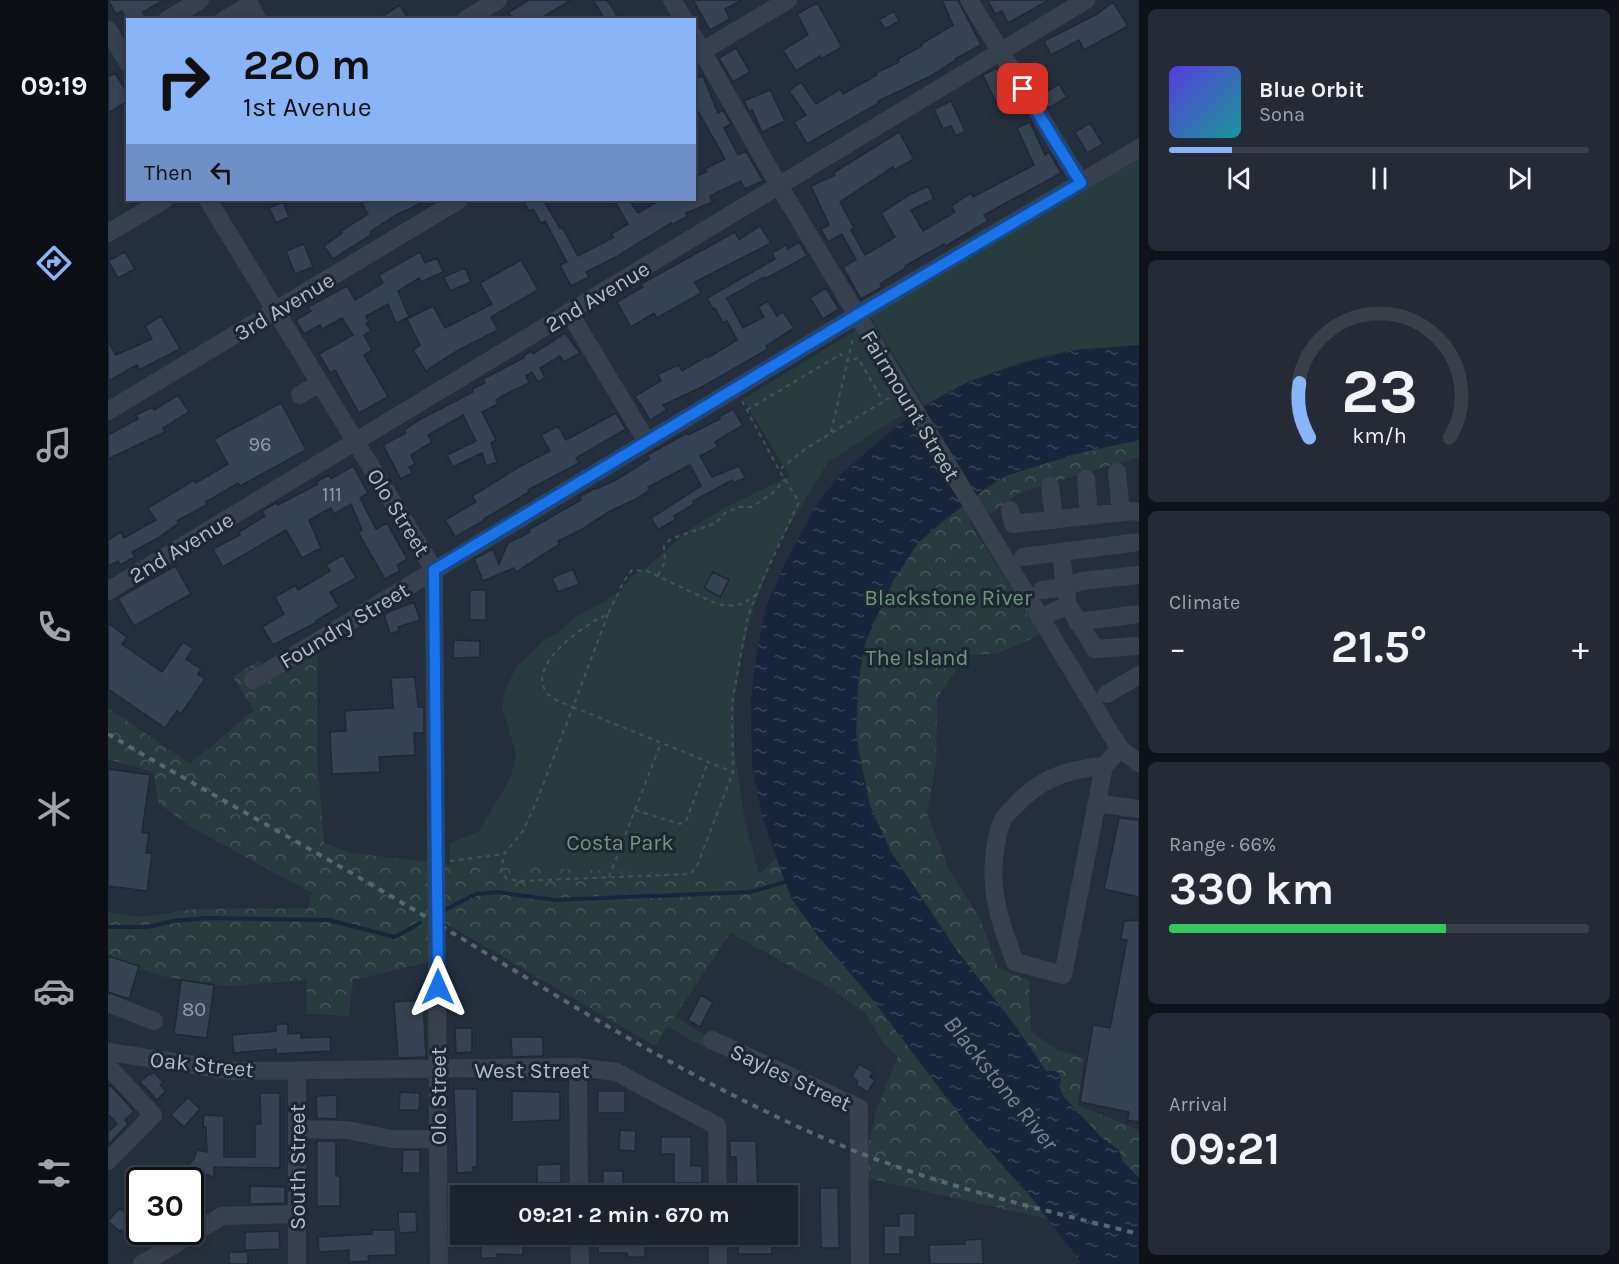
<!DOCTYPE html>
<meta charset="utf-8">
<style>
:root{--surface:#1b232e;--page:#242b36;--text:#f1f3f6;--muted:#a0a4aa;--line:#39404a;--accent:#8ab4f8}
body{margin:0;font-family:Karla,sans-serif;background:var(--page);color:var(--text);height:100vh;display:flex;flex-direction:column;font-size:22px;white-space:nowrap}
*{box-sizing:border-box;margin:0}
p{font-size:20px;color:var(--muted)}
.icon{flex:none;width:33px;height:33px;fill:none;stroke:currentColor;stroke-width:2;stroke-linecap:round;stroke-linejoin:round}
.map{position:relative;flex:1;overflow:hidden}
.panel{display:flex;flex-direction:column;gap:9px;padding:9px;background:#0f1319;width:480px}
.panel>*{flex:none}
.hud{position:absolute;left:18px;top:18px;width:570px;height:183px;border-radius:0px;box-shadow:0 3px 9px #0003,0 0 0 2px var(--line);background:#8ab4f8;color:#111;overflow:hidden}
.speed{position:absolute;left:18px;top:1167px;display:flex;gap:12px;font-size:30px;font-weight:700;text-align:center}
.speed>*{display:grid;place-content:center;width:78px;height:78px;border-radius:50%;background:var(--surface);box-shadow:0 3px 9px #0003,0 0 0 2px var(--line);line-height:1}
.speed .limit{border:3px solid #111;border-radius:9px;background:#fff;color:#111}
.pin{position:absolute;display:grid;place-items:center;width:51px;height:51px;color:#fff;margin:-26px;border-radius:12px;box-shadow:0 3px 9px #0006}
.me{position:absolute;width:66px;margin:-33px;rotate:0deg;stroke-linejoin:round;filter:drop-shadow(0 0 4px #0008)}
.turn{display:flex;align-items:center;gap:21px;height:126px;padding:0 18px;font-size:27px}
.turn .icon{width:78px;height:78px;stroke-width:2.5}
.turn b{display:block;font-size:42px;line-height:51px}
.then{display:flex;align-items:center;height:57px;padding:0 18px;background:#0003;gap:12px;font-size:22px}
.big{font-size:45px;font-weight:700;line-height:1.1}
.panel .card{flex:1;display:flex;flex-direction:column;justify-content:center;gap:9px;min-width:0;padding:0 21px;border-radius:9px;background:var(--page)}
.panel .dial{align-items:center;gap:0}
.dial svg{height:156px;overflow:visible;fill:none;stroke:var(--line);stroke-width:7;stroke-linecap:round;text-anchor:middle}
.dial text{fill:var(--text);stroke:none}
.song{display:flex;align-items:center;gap:18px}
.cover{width:72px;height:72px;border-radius:9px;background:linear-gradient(135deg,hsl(250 70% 55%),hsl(180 70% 35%))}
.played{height:6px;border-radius:3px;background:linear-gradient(90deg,var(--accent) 15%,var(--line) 15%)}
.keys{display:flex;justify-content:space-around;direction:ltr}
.heat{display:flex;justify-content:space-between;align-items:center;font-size:33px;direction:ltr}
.charge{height:9px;border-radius:4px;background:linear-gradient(90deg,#34c759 66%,var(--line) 0)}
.trip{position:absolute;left:342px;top:1185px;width:348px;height:60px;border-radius:0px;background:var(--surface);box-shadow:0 3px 9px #0003,0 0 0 2px var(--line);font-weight:700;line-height:60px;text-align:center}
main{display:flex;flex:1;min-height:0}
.tabs{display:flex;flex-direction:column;width:108px;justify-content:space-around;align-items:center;background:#0b0e12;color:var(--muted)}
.tabs .icon{width:42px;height:42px}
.tabs .current{color:var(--accent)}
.tabs b{font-size:27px;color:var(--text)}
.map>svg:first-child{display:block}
.green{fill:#263c3f}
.forest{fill:url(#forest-crowns)}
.water{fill:url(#water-ripples)}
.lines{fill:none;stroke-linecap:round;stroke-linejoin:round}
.stream{stroke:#17263c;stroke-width:4}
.building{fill:#364354;stroke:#1f2835;stroke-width:1.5}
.path{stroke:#3f5557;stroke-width:2;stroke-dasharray:4.5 4.5;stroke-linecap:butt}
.minor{stroke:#38414e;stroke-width:18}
.rail{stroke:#5a6575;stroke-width:4;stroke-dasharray:6 6;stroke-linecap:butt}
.route-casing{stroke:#114b97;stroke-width:15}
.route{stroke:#1a73e8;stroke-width:10}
.labels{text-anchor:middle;stroke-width:6;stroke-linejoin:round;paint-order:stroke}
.number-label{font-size:20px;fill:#929caa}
.street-label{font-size:22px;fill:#b4bcc9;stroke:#1d2633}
.park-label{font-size:22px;fill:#6b9a76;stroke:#1d2633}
.water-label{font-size:24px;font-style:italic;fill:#6d86a8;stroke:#1d2633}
</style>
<main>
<nav class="tabs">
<b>09:19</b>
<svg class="icon current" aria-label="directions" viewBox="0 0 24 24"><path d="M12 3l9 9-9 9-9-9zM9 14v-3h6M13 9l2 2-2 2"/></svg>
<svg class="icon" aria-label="music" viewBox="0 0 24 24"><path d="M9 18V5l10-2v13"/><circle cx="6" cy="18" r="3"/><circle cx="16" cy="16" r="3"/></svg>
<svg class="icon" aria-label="phone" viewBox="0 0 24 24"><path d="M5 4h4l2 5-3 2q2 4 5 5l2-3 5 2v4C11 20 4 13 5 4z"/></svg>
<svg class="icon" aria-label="climate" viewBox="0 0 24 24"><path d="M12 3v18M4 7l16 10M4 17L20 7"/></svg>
<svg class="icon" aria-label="car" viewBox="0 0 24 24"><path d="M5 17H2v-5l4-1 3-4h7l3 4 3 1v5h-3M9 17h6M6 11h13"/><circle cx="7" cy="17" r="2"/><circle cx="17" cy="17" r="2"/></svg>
<svg class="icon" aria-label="filters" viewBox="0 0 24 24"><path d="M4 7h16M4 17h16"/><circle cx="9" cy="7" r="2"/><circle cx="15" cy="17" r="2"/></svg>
</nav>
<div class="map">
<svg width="1031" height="1264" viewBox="0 0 1031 1264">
<defs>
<pattern id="forest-crowns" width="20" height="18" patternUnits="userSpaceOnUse" patternTransform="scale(1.5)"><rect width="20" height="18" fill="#263c3f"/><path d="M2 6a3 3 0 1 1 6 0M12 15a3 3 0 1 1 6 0" fill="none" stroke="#435659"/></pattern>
<pattern id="water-ripples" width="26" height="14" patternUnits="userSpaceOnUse" patternTransform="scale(1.5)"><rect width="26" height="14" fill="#17263c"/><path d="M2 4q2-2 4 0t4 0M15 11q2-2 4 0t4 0" fill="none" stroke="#364457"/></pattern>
</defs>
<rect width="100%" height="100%" fill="#242f3e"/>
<path class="green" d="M1031 143V345C1010 347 988 347 967 350 919 357 858 379 817 406L757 308Z
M748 330 797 413 720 462 671 543 646 606 633 657 627 695 626 748 637 822 658 900 624 906 565 1015 603 1039 599 1049 547 1020 342 878 341 844 371 831 403 777 408 754 394 707 397 691 408 667 423 654 434 641 447 634 468 617 512 592 523 577 540 566 582 529 614 509 682 476 635 399Z"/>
<path class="forest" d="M1031 440V457L911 493 885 513 861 521 932 635 888 654 858 655 829 698 828 764 819 813 841 870 872 919 890 968 921 980 923 1031 947 1049 976 1058 970 1105 1031 1130V1178L1014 1160 1011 1150 993 1137 956 1097 951 1084 938 1071 906 1024 850 952 783 852 762 806 748 733 750 684 757 643 785 581 810 543 847 512 881 486 900 475 972 453Z
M210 643 209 753 216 843 242 853 344 865 650 876 668 858 683 898 710 936 762 996 864 1131 923 1197 940 1219 759 1178V1151L768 1111 790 1056 778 1046 757 1013 722 988 622 933 547 1046 325 916V961L245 980 241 1016 198 1014 199 980 121 986 58 977 0 958V912L34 917 87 909 200 908 204 893 88 830 51 804 45 772 0 759V708L82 764 146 710 125 677 150 661 159 672Z"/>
<path class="water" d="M1031 345V440L972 453 900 475 881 486 832 523 810 543 785 581 757 643 750 684 748 733 751 754 762 806 783 852 850 952 906 1024 938 1071H946L951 1073 953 1080 951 1087 956 1097 993 1137 1011 1150 1014 1160 1031 1178V1264H974L923 1197 864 1131 762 996 710 936 683 898 654 816 644 765 643 698 649 650 658 607 676 565 710 502 735 472 790 425 823 402 860 382 916 363 966 350Z"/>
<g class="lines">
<path class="stream" d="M335 911 368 894 390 892 447 900 642 892 681 881
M0 927H39L66 921 98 918 220 920 287 937 312 923"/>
</g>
<path class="building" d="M0 0H56L35 12 37 16 31 20H18L14 11 8 14Z
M421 0H463L430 20H405L401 12Z
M485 0H499L509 15 502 20H497Z
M585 0H634L617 9 622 19 602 30Z
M834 0H850L873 45 847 59 848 60 823 76 770 101 771 103 699 144 686 122 698 115 681 91 693 82 708 104 732 89 735 94 769 75 768 73 791 62 790 59 814 46 813 44 845 25Z
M880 0H941L900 23 894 11 887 14Z
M1005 2 1020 26 976 50 971 40 943 55 936 41 989 14Z
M709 3 734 47 713 59 712 56 688 71 675 50 700 35 689 14Z
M292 5 301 20H269Z
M786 11 791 21 777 29 771 20Z
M628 48 642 72 625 82 611 58Z
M889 68 909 107 894 115 875 75Z
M7 73 20 94V101L0 113V77Z
M595 76 610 113 615 110 623 124 616 128 630 155 638 151 655 181 637 189 633 181 602 196 603 200H609L578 213 580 216 563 225V223L510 256 478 272 481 277 463 286 452 265 459 262 437 221 433 223 425 209 421 211 415 200H443L437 203 452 228 454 227 470 256 506 237 503 234 520 224 506 200H521L530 213 552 200H586V177L599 172 597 169 617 159 586 104V79Z
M951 84 959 97 941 108 933 95Z
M662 90 677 121 654 132 644 110 641 111 636 101Z
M843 101 857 131 848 136 843 126 835 129 826 109Z
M922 122 937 155 941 152 953 173 876 215 880 221 838 246 836 244 797 266 798 268 772 284 774 287 753 299 735 267 748 260 734 234 720 242 713 229 721 225 703 186 727 175 725 173 791 132 806 159 786 170 785 167 732 202 746 228 743 230 757 255 787 237 773 213 801 195 820 186 826 199 803 210 815 231 847 212 843 206 863 193 865 197 926 165 909 128Z
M982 123 995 144 979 153 967 132Z
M259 200H320L288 215 262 232 263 235 225 259 216 246 234 233 233 231 260 214 254 203Z
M175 202 181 217 168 223 161 208Z
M652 226 663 243 587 282 593 293 549 318 546 313 523 327 509 302 535 287 533 284 627 232 631 240Z
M691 242 699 256 657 279 656 277 619 298 635 328 656 317 650 307 660 301 669 316 675 312 686 328 658 346 660 349 594 387 555 405 559 410 542 420 527 396 553 381 550 374 571 365 574 371 599 356 600 358 629 340 619 321 615 323 607 308 605 309 599 298 667 259 664 253 678 245 680 249Z
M196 244 205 267 187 274 178 251Z
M17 252 27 269 10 278 0 261Z
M312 252 317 263 329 258 335 272 313 282 311 278 290 291 301 317 288 323 280 304 258 316 261 322 258 323 263 331 256 335 264 350 256 355 280 397 251 413 227 370 222 373 211 354 245 335 234 318 214 329 212 325 196 334 188 320 203 311 200 307 239 286 247 300 275 283 271 275Z
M413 260 430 290 383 317 390 330 349 351 318 371 305 350 312 345 299 319 325 306 337 328 384 304 372 283Z
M357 268 363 282 342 291 336 277Z
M718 288 731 309 715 319 702 298Z
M53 316 72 349 31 370 29 365 0 381V341L8 355 44 339 37 326Z
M457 333 472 353 456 362 452 356 432 368 437 378 430 382 424 372 418 376 421 383 396 395 388 400 390 404 374 412 388 440 383 443 389 462 378 466 374 453 345 467 339 455 368 441 355 415 320 435 324 442 303 455 307 464 301 467 304 473 293 479 275 445 298 433 296 430 311 420 365 392 364 389 377 383 375 379 416 358 415 356 423 351 425 354Z
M70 395 81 412 55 428 57 432 0 459V435L30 419 28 415 45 407 46 410Z
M173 403 198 450 132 486 130 483 98 502 100 504 69 521 71 523 50 538 24 552 27 557 12 565 10 561 0 566V540L13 532 16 538 48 520 40 508 86 480 88 483 120 464 106 439Z
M625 409 635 425 607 442 610 447 592 456 604 477 631 466 637 478 625 483 624 480 585 501 586 504 566 516 568 519 550 530 543 518 593 486 582 465 540 487 542 490 528 499 502 511 476 528 450 541 452 544 408 572 406 568 375 581 366 559 385 549 391 564 400 543 422 532 420 530 473 500 471 497 487 488 488 489 508 480 541 459 539 455 541 454 579 433 580 435 612 419 611 417Z
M508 413 518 429 468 458 471 463 420 490 421 492 376 519 377 520 347 537 337 520 368 502 364 496 416 464 442 451 433 435 450 426 458 440Z
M245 466 260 493 252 498 268 529 279 523 299 559 289 565 292 571 277 579 250 532 254 530 243 504 226 514 223 508 201 520 213 548 194 558 178 530 115 567 105 549 132 535 131 532 157 516 154 511 169 502 170 505 210 484 208 482 221 475 223 479Z
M235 555 248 578 222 592 231 607 208 621 209 622 165 645 154 627 176 614 167 597 188 585 190 590 222 571 218 565Z
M67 566 83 594 26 626 10 598Z
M465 569 471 584 450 592 444 578Z
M605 572 621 580 612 597 596 588Z
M362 590H378V620H362Z
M306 602 312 620 290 627 291 631 282 634 276 614Z
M0 623 19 637 14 644 54 672 75 642 85 649 78 659 93 669 90 674 97 679 73 714 69 711 57 728 0 689Z
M346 640 372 641V657L345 658Z
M307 677 310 707H316V733H306L307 755 271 757 272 772 224 774 222 732 238 731 237 711 285 708 283 678Z
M0 769 42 775 34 832 41 833 38 853H44L39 891 0 886Z
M1011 818 1031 820V897L996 889Z
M1031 920V1122L1019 1120 1021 1112 972 1102 985 1025 1002 1028 1019 940 1013 939 1016 921Z
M0 956 31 966 21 999 0 992Z
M73 980 106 985 99 1038 66 1034Z
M593 995 605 1002 592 1027 580 1020Z
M315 1000 318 1057 290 1058 286 1002Z
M168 1024H180V1034L193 1033V1038L222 1037 223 1051 168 1054V1049L126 1053 124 1035 168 1031Z
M347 1028H364V1052L348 1053Z
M403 1037H433L435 1038V1056L404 1057Z
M751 1064 765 1072 762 1077 767 1080 760 1092 748 1085 750 1081 744 1077Z
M46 1072 55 1082 52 1085 58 1091 49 1100 32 1082 42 1073 43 1075Z
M2 1085 26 1111 17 1120 20 1124 0 1145V1132L9 1124 0 1114V1087Z
M346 1089H369V1167H365V1172L349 1173Z
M404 1091 452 1092V1120L404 1122Z
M490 1091H517V1113H490Z
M292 1092 312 1093 311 1110H291Z
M152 1093H172V1168L106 1167V1178L95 1173 88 1180H66L86 1159 89 1150 99 1152 98 1127H95L96 1115 116 1116V1157H147V1124H153Z
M229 1095V1119L209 1118 208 1096Z
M80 1097 92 1109 76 1127 63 1115Z
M512 1130 528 1131 527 1151 511 1150Z
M553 1137H583V1166H594V1183H566V1154H553Z
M209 1141H228V1176H232V1206H209Z
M622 1141H648L650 1196H629L628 1157H622Z
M295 1150H312V1173H294Z
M453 1164V1183H429V1165Z
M495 1171H515V1187L495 1186Z
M142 1186 177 1187V1203L142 1204Z
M712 1188H730L731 1248H713Z
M12 1208 28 1224 18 1234 13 1230 11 1231 0 1221Z
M290 1212H308L309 1232 291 1233Z
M807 1213V1237H792V1254H776V1226H791V1214Z
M264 1230H287L288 1255 260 1256 261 1261 241 1262V1250L211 1252 210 1237 264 1234Z
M171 1231 172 1249 137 1250V1232Z
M415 1234V1255L389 1254V1258H373V1235Z
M490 1234H537V1257H520L519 1253H490Z
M630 1234H664V1254H630Z
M874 1239 875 1264H822L821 1245 857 1244V1240Z
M121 1252H140V1264H121Z"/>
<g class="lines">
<path class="path" d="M634 401 671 470
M639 410 733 354 735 359 740 361 750 358 775 401
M723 432 745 338
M550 575 557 562 556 546 563 539 608 523 617 513 631 507H644L666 492 677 479
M649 594C633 606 629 607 609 604L539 571 524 570 516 581 500 614C479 623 421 662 437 690 443 700 456 703 465 707L430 798 415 831 396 854 393 872 399 879 412 881 582 874 589 866 625 772 624 703 640 616 654 581 691 502 671 470 697 449 781 398
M500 614 465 707 625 772
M527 810 572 824 578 821 600 762
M342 861 396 854
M501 877 553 743"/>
<path class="minor" d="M564 0 576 20
M861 0 973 183
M59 20 92 0
M116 20 142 5 150 20
M357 20 390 0
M0 30 20 63
M586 37 671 186 1012 749 1031 763
M586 56 680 0
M100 200 326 570 331 1264
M0 233 56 200
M461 312 539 442
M192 395 211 383
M0 411 351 200
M1009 472 1013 512
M978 479 981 516
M942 486 946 520
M902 510 905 524 1024 511 1031 512
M953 552 957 587 974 581 1031 575
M915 557 1031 542
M934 590 957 587 959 598
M0 591 978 0
M932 618 960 605 987 649 1031 646
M969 622 1031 614
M145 680 749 315 1031 148
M999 694 1031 675
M996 766 955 975 907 962C898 938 888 911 886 886 884 866 887 840 894 821 896 816 902 811 906 807 931 779 959 769 996 766L1012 749
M989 803 1031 809
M0 1003 46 1021
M604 1040 751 1108 752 1264
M0 1052 125 1071 470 1067 508 1072 609 1126 610 1196
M0 1066 45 1115 0 1161
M470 1067 471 1196
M189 1070V1264
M189 1129 239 1130 284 1139H331
M471 1234 472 1264
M610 1234V1264
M34 1264 114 1216 189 1214"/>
<path class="rail" d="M0 734C93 789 188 840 281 895 431 983 576 1081 737 1147 831 1186 932 1209 1031 1234"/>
</g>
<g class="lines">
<g class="route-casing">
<path id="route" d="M330 987 326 570 749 315 973 183 915 89"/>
</g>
<use href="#route" class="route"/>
</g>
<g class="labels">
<g class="number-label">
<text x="152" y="451">96</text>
<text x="224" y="501">111</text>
<text x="86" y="1016">80</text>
</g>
<g class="street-label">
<text transform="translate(489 296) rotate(-31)" y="8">2nd Avenue</text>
<text transform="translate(176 306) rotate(-31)" y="8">3rd Avenue</text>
<text transform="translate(803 405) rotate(59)" y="8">Fairmount Street</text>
<text transform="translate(291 512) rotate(58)" y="8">Olo Street</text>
<text transform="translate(73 547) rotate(-31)" y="8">2nd Avenue</text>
<text transform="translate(236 625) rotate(-31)" y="8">Foundry Street</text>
<text transform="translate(94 1064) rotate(6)" y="8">Oak Street</text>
<text x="424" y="1078">West Street</text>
<text transform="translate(683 1077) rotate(25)" y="8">Sayles Street</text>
<text transform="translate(330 1096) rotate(-90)" y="8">Olo Street</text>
<text transform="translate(189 1167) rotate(-90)" y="8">South Street</text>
</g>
<g class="park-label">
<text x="840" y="605">Blackstone River</text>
<text x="809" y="665">The Island</text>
<text x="512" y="850">Costa Park</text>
</g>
<g class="water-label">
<text transform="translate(893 1083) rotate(51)" y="8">Blackstone River</text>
</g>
</g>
</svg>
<div class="speed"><div class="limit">30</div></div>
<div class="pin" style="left:915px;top:89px;background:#d93025"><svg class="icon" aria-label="arrive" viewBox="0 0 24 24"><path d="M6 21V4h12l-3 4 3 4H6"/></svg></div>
<svg class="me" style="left:330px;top:987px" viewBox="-20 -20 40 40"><path d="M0-17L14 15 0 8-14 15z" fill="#1a73e8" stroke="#fff" stroke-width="4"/></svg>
<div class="trip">09:21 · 2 min · 670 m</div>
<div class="hud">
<div class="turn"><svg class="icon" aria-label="right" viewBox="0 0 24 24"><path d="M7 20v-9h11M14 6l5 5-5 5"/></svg><div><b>220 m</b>1st Avenue</div></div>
<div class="then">Then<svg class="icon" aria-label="left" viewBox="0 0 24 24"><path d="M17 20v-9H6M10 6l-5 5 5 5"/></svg></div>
</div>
</div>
<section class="panel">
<div class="card">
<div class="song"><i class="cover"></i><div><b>Blue Orbit</b><p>Sona</p></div></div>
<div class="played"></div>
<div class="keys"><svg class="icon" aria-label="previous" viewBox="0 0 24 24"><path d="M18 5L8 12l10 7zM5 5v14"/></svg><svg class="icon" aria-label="pause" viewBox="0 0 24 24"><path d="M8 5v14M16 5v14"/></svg><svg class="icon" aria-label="next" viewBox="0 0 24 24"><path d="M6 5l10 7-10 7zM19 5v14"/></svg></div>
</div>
<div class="card dial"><svg viewBox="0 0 100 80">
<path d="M14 69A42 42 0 1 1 86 69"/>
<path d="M14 69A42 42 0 0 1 9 41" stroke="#8ab4f8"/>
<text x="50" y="56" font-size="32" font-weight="700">23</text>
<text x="50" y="72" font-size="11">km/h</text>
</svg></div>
<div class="card"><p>Climate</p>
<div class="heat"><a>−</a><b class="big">21.5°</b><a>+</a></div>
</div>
<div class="card"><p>Range · 66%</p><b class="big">330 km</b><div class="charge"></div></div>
<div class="card"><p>Arrival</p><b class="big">09:21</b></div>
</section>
</main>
